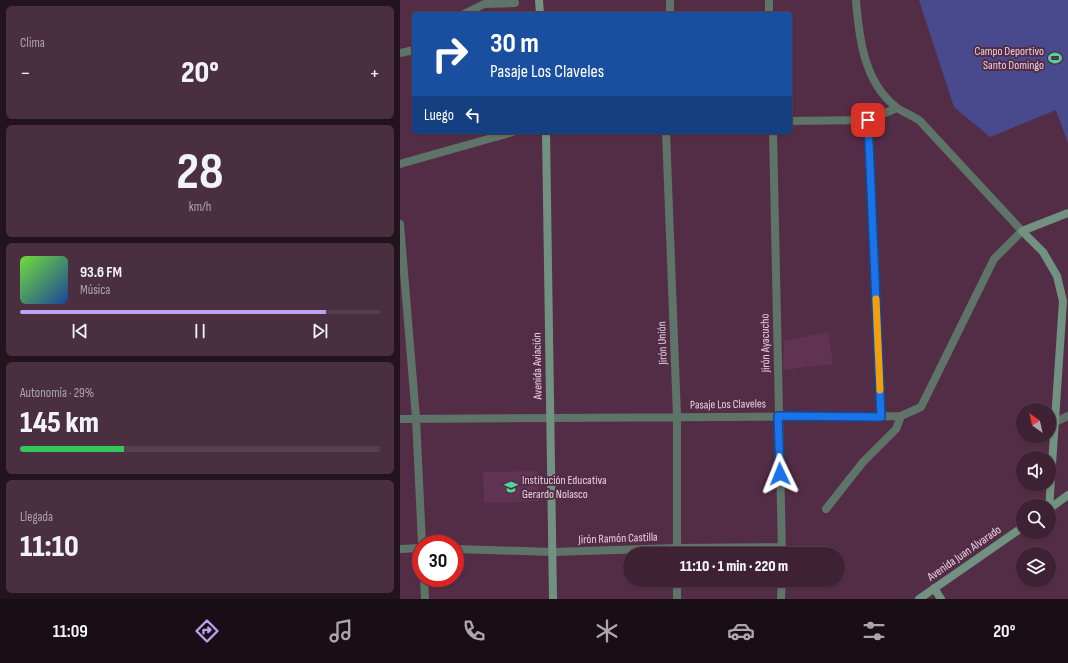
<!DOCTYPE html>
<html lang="es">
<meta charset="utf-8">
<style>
:root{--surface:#3e2234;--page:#492f40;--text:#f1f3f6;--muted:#ada4ac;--line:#573f4f;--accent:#bca0f2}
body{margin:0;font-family:"Sofia Sans Condensed",sans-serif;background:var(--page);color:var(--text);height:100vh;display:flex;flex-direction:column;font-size:15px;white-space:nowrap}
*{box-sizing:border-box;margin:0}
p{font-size:13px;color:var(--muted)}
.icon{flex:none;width:22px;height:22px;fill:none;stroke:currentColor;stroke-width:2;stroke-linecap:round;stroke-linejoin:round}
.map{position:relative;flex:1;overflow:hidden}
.drawer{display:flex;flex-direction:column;gap:6px;padding:6px;background:#22131d;width:400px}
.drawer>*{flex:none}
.hud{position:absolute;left:12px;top:12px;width:380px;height:122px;border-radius:4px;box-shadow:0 1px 3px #0004,0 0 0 1px var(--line);background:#1a4fa0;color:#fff;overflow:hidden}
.needle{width:26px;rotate:326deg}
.controls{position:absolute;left:616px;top:403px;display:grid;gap:8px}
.controls a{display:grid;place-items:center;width:40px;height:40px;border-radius:50%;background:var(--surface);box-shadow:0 1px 3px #0004,0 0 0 1px var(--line);font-size:20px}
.speed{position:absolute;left:12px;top:535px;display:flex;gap:8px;font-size:20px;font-weight:700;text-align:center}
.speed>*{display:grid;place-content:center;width:52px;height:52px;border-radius:50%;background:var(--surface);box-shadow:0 1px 3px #0004,0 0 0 1px var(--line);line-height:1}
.speed .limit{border:6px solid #d22;background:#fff;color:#111}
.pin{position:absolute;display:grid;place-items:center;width:34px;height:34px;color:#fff;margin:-17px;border-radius:8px;box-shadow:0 2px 6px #0006}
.me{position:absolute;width:44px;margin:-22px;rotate:358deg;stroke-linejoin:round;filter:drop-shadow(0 0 3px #0008)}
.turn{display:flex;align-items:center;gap:14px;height:84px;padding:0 12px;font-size:18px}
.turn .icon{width:52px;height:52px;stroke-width:2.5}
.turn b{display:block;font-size:28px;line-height:34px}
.then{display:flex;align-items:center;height:38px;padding:0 12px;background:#0003;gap:8px;font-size:15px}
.big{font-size:30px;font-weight:800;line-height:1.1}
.drawer .tile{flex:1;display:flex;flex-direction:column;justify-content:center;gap:6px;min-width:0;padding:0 14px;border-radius:6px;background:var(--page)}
.drawer .dial{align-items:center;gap:0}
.dial b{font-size:52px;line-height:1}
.song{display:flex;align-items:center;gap:12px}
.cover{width:48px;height:48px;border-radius:6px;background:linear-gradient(135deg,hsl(100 70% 55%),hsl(220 70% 35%))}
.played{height:4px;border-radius:2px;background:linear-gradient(90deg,var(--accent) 85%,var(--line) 85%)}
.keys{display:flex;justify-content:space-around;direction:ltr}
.heat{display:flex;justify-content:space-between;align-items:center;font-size:22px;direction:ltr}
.charge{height:6px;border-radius:3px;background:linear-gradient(90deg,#34c759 29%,var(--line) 0)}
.trip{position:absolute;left:223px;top:547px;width:222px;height:40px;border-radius:20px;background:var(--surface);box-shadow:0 1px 3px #0004,0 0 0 1px var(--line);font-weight:800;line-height:40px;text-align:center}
.dock{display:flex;height:64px;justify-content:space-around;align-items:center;background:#190e15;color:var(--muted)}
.dock .icon{width:28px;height:28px}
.dock .selected{color:var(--accent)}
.dock b{font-size:18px;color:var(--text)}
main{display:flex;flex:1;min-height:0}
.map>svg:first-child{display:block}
.built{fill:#603352}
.green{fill:#494a8e}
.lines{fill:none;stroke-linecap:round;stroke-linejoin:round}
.street{stroke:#5f7468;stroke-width:8}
.secondary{stroke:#719280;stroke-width:8}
.route-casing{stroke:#114b97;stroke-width:10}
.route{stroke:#1a73e8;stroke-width:7}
.slow{stroke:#f59e0b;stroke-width:7}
.labels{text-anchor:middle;stroke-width:4;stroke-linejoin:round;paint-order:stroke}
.poi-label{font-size:12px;fill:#e7cfde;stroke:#532d46;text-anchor:end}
.street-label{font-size:12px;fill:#e7cfde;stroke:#532d46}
</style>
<main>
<section class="drawer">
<div class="tile"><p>Clima</p>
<div class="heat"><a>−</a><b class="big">20°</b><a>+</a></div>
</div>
<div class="tile dial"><b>28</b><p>km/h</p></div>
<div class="tile">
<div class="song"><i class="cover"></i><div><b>93.6 FM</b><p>Música</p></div></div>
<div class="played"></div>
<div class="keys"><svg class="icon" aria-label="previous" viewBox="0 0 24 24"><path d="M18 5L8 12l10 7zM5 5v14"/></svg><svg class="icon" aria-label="pause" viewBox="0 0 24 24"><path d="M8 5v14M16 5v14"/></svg><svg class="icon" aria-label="next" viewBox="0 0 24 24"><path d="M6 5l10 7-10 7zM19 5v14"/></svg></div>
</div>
<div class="tile"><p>Autonomía · 29%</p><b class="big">145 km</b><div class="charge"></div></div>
<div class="tile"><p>Llegada</p><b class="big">11:10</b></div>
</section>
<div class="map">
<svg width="668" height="599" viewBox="0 0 668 599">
<rect width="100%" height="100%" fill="#532d46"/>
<path class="built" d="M428 332 433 364 383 370 384 341Z
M138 471 139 501 84 503 83 472Z"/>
<path class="green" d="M519 0H668V143L656 110 590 137 554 107Z"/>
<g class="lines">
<path class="street" d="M369 0V14
M64 14 84 4 115 3
M270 14V0
M0 53 14 50
M468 120 481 417
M390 121 468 120 497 108
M266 132 277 416V554
M373 132 382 554
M0 164 113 132
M0 224 16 418 22 544
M0 419 501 416 521 407 594 259 622 231 520 121C512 115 502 112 496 107 464 82 459 38 456 0
M655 422 668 416
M426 509 463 462 496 429 501 416
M0 549 21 548
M55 549 153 552 277 548 382 547
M24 578 25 599
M277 580V599
M381 599 382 580"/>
<path class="secondary" d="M139 0 140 14
M146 132 153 599
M649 509 663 301 657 276 643 252 622 231 668 213
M649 509 668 495
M534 588 541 599
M519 599 623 527"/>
</g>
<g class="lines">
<g class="route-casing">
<path id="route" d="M380 474 378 416 481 417 468 120"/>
</g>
<use href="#route" class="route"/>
<path class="slow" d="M476 299 480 390"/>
</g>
<defs>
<g id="stadium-bare" transform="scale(1.08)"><path d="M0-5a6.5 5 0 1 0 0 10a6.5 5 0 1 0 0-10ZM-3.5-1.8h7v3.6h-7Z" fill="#50d398" stroke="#532d46" stroke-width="2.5" paint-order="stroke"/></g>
<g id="school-bare" transform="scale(1.08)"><path d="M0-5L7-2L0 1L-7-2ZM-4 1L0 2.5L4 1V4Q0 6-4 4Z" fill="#50d398" stroke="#532d46" stroke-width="2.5" paint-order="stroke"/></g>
</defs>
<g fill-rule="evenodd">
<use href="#stadium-bare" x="655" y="58"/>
<use href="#school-bare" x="111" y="487"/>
</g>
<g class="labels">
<g class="poi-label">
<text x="644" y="55">Campo Deportivo<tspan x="644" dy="14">Santo Domingo</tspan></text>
<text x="122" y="484" text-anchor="start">Institución Educativa<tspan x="122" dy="14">Gerardo Nolasco</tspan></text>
</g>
<g class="street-label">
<text transform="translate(262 343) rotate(-92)" y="4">Jirón Unión</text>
<text transform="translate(365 343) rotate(-91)" y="4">Jirón Ayacucho</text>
<text transform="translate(137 366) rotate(-91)" y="4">Avenida Aviación</text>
<text transform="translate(328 404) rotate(-1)" y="4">Pasaje Los Claveles</text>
<text transform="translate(218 538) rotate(-2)" y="4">Jirón Ramón Castilla</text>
<text transform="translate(564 553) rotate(-35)" y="4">Avenida Juan Alvarado</text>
</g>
</g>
</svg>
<div class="controls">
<a><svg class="needle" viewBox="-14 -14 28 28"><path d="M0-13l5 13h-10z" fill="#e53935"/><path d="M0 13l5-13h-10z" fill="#ada4ac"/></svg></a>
<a><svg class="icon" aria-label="sound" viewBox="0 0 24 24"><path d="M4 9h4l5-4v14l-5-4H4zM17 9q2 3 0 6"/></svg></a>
<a><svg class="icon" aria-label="search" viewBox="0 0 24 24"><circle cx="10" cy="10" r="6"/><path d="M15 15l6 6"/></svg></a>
<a><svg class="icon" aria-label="layers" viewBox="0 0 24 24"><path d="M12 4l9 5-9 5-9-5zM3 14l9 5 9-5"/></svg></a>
</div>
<div class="speed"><div class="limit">30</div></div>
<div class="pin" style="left:468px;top:120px;background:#d93025"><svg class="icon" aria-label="arrive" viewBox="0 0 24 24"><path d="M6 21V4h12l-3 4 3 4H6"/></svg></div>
<svg class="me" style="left:380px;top:474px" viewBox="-20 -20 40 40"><path d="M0-17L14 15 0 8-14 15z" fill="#1a73e8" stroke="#fff" stroke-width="4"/></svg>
<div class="trip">11:10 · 1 min · 220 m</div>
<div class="hud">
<div class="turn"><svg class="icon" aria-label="right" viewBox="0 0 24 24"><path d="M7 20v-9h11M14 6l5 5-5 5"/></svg><div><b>30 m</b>Pasaje Los Claveles</div></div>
<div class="then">Luego<svg class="icon" aria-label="left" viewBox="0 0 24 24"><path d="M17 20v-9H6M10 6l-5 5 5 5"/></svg></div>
</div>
</div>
</main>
<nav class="dock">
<b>11:09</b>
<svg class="icon selected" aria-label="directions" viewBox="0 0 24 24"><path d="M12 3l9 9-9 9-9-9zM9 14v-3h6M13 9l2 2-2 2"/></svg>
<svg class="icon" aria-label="music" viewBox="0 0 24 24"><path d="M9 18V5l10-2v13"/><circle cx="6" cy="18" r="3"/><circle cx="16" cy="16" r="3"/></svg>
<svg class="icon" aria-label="phone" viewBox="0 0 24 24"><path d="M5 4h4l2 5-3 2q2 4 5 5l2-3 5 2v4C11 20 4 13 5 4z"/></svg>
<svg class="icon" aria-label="climate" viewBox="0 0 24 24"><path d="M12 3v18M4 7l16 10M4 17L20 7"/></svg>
<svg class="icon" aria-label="car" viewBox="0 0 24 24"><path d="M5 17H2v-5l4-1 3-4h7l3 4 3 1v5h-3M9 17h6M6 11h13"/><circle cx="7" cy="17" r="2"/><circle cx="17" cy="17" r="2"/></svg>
<svg class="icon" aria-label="filters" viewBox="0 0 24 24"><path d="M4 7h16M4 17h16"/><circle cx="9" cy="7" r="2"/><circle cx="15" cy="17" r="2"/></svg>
<b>20°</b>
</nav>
